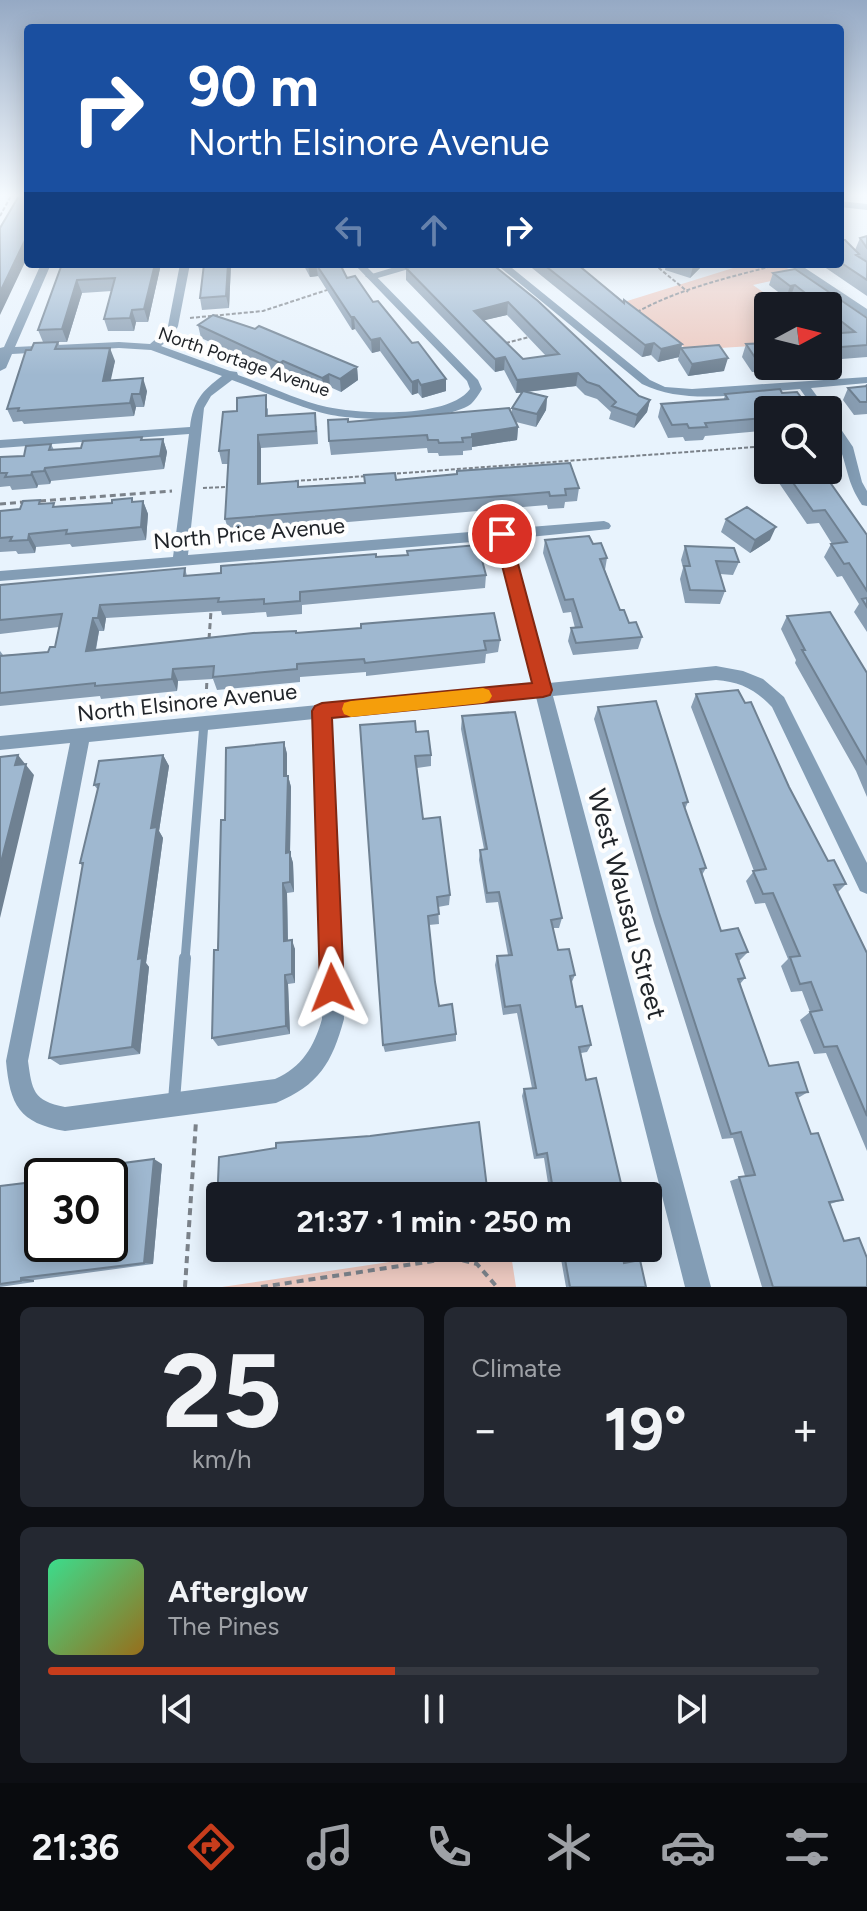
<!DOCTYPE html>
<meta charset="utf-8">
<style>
:root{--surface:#171b24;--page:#242831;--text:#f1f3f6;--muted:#9ea1a6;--line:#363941;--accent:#c73d1c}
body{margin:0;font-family:Figtree,sans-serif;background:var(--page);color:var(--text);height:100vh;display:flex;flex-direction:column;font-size:30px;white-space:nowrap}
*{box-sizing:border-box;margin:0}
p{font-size:26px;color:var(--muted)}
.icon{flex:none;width:44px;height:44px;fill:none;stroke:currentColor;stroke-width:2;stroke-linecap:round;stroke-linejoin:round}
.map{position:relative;height:1287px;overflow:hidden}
.side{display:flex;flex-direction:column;gap:20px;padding:20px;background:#0d0f14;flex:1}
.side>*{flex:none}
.banner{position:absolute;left:24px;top:24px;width:820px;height:244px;border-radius:8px;box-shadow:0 4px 20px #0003;background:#1a4fa0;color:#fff;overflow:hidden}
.needle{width:52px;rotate:83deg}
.fabs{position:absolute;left:754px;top:292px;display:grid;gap:16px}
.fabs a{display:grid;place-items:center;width:88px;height:88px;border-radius:8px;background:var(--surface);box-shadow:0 4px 20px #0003;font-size:40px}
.speed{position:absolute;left:24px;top:1158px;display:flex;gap:16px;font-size:40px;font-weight:700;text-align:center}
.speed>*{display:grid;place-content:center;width:104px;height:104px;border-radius:50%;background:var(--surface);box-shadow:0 4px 20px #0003;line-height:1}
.speed .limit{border:4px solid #111;border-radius:12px;background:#fff;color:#111}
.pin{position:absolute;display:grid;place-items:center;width:68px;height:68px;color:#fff;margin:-34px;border:4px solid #fff;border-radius:50%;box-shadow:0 2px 8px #0007}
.me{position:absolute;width:88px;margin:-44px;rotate:358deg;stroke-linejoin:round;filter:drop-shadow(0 0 6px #0008)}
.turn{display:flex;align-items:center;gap:28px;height:168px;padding:0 32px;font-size:36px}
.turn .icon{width:104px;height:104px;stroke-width:2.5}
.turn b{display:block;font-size:56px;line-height:68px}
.lanes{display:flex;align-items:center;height:76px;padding:0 32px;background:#0003;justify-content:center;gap:40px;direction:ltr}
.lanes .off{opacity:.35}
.big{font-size:60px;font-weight:700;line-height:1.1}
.side .card{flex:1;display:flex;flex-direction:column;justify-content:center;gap:12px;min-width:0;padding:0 28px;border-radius:12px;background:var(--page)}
.side .dial{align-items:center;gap:0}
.dial b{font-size:104px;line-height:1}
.song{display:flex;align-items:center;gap:24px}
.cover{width:96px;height:96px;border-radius:12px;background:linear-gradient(135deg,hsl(150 70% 55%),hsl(40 70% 35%))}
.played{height:8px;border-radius:4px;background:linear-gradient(90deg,var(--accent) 45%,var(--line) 45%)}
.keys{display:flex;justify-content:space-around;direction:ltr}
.heat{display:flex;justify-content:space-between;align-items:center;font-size:44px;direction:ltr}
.side .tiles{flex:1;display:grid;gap:20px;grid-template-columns:1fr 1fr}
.card:last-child{grid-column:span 2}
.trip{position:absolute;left:206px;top:1182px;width:456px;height:80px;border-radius:8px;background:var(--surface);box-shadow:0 4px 20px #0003;font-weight:700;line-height:80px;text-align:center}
.tabs{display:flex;height:128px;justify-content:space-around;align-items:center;background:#090b0e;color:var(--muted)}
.tabs .icon{width:56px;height:56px}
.tabs .selected{color:var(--accent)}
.tabs b{font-size:36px;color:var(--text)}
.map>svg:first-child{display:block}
.green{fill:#ecc9c0}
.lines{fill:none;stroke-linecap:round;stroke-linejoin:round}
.path-far2{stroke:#7b828a;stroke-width:2;stroke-dasharray:4 2;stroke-linecap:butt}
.path-far1{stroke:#7b828a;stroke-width:3;stroke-dasharray:6 4;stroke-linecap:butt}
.path{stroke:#7b828a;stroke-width:4;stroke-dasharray:7 5;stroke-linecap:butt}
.service-far1{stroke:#839db5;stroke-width:9}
.service{stroke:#839db5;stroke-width:12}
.minor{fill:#839db5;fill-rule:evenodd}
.tertiary{fill:#839db5;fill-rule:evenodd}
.wall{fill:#899eb3;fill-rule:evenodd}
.shaded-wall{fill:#6f8192}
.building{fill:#9fb8d0;stroke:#6f8192;stroke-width:2;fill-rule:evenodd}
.route{fill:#c73d1c;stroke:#812812;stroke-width:2}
.slow{fill:#f59e0b}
.labels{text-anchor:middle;stroke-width:8;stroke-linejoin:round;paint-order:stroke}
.far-street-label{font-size:18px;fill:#202429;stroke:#fefefe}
.street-label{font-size:22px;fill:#202429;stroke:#fefefe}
.near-street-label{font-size:26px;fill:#202429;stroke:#fefefe}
</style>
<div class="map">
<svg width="867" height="1287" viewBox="0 0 867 1287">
<rect width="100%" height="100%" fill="#e8f3fd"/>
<path class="green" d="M746 264H781L797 275 753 285 783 306H768V345L688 350 624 302Z
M483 1248H510L516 1287H222Z"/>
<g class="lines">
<path class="path-far2" d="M0 216 12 194
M654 264 688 292
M637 312C681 288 731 277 780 264
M190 318 263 311 330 289
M506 343 529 337
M391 474 768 446
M295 481 367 476
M203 488 228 487"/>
<path class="path-far1" d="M40 501 172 491
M0 504 24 502
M209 639 211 611
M206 699 207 679"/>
<path class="path" d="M205 707 206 697
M185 1287 196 1121
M261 1287 453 1258 477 1264 497 1287"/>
<path class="service-far1" d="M185 960 204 723"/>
<path class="service" d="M174 1101 185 958"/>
<path class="minor" d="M41 264H51L15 347 119 342 150 344 165 331 168 326 180 264H190L178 326 174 335 161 346 230 371 237 372 238 375C267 385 297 400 327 407 361 414 448 419 470 389L467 381 354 264H364L478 380 482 389C479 394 475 400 471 404 445 423 350 422 319 412 290 403 261 391 232 380L211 396 204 408 188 555 604 521 609 523 611 526 609 529 510 539 549 683 716 666 743 671 763 679 784 697 867 863V894L860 891 772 707C755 689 740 682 716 680L553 696 711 1287H685L536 697 331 718 344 1019C332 1063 319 1085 276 1103L65 1131C19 1123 10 1105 6 1061L70 743 0 750V736L533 684 496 540 0 581V571L173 557 189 434 0 448V440L190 427C193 401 202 391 222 376L151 350 119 348 12 354 6 368 0 371V348L4 347ZM314 719 322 1019C314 1047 302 1067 275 1079L65 1107C33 1101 32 1090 28 1061L89 742Z
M496 264H507L650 380 665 387 692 389 867 377V383L811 388 827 410H815L800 389C749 392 689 407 642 384Z
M787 264H799L867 309V317Z
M828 415 832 416 853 447 862 482 867 491V506L862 505C848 483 849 475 841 451 837 435 828 433 828 415Z"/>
<path class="tertiary" d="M840 201 867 204V210L840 207Z
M405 264H426L371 280 365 276Z"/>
</g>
<path class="wall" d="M867 236V261H866L867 262V296L820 264H840V240L855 250 860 238Z
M62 264H161L148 322H136L134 331H108L104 319 112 291 82 293 67 342H58L61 349 115 361 110 380 147 391 144 407H136L134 416 24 424 22 421 13 422 7 409 31 350 43 342 38 330Z
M204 264H237L231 265 229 308 202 310 200 298Z
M303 264H340L347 278 373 302 446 379V391L422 398 418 393 412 395 380 351 372 353 355 329 352 330 318 276 310 277Z
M492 264 639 396 650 400 647 412 634 428 609 419 611 412 597 399 585 395 576 386 526 392 547 397 546 410 536 427 516 422 518 427 517 440 472 447V450L463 451V455L439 456 438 453H428L427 448 331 455 329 441 348 422 512 414V408L522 393H516L504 370 495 372 406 280V268ZM507 315 546 356 523 359 484 320Z
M527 264H577L624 302 682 344 679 357 658 362 651 355 642 357Z
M666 264H704L690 278 665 270Z
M773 273 867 318V357L829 360 828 363V334L835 333 828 327V306H801L790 298H786L769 285Z
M198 325 357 367 358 380 341 392 330 387 324 391 285 374 282 375 201 338Z
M768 343V366H827L826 367 752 372 742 357 746 344Z
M681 348 724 371 688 376 678 360Z
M866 384H867V414L854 415 843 400 848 388 865 387Z
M782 393 809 408 808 410H768V426L762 427 761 431 705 436 703 440 685 441 683 437 668 438 658 417 661 404 724 399 725 394Z
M268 408V416L317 426 318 444 261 448V484L299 487 396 480 579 488 577 501 565 502 564 508 548 509 547 505 229 532 225 519 229 464H222L219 451Z
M142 437 143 440 163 439 167 452 164 469 51 481 50 484 38 485 37 488 12 490 10 486 0 487V457L24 456 51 444 54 450 81 448Z
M777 470H826L831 478 829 482 867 535V632L854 612 859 604 842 576 837 577 824 557 831 544H832L819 523 807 524 779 483 781 477Z
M143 501 148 514 146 540 72 547 70 544 36 547 35 553 18 554 16 551 0 552V511L20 509 42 504 55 506Z
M726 519 770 540 750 553 721 532Z
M545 540 593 544 607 558 605 570 620 610 629 623 642 637 638 649 573 655 568 641 571 628H575L571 612 563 613 543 553Z
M685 546 739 562 733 575 720 574 725 591 720 604 685 603 680 579 683 568 681 560Z
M376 557 486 575 485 588 302 605V614L267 617 266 612 222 615 221 611 106 618 104 631H99L96 650 297 633 500 640 498 652 486 654 485 663 366 676V672L300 677V682L217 690 213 679 178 681 177 691 101 699 100 696 0 706V651L3 655 48 652 55 647 59 627 0 634V585L185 568 187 576Z
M787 616 867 673V797L856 771 795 663 796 660 781 629Z
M696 694 789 787 828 861 846 884 837 893 867 953V1151L826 1053 814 1054 800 1020 810 1012 802 991 791 992 781 966 788 959 765 903 755 904 746 881 754 871 691 707Z
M598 707 688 802 685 809 706 868 702 875 721 931 748 952 739 961 745 978 740 984 769 1066 808 1092 798 1098 811 1134 843 1200 830 1204 844 1241 867 1287H762L730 1181 745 1176 733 1138 722 1139 654 923 594 719Z
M462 716 562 918 559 928H553L558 950 575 975 571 984 576 1007 591 1045 587 1052 581 1053 586 1080 624 1196H550L544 1158 534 1159 522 1096 524 1089 532 1088 517 1013 503 1015 495 965 497 956 508 955 498 902 486 903 479 860 480 850 484 849 461 729Z
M416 732 431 755V766L417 768 423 819 450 895 449 905 438 907 439 924 429 925 435 982 439 1006 456 1034V1041L385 1052 383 1045Z
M284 742 287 754V776H288L291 787 290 853 293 863 294 892 287 893 288 941 295 949V983L288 984 290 1034 218 1046 212 1038 225 820Z
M163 755 169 766 159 831 163 838 146 963 149 967 140 1054 60 1065 49 1058 83 867 80 863 98 790 94 785Z
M162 1164 153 1264 34 1280V1282L0 1287V1186L115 1172Z
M220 1248H271L222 1256 215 1254Z
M559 1248H621L624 1263 646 1287H566Z"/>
<path class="shaded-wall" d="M28 234V256L0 315V292Z
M155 264H161L148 322 144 309Z
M228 264H231L229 308 226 296Z
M316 264 318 276 310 277 308 265Z
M695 264H704L690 278 693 266Z
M77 280 82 293 67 342 62 329Z
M795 285 790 298H786L790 286Z
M508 302 507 315 473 323 474 311Z
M132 310 136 322 134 331 130 318Z
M351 317H354L355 329 352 330Z
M380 338V351L372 353 371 340Z
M654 343 651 355 642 357 645 345Z
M682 344 679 357 658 362 661 349Z
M110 348 115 361 108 393 103 381Z
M505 357 504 370 495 372V359Z
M728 358 724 371 688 376 692 364Z
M283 361 285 374 282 375 280 363Z
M357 367 358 380 341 392 340 379Z
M578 373 576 386 516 393 517 380Z
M329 374 330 387 324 391 322 378Z
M143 378 147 391 144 407 140 394Z
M446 379V391L422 398 421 385Z
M418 380V393L412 395V382Z
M132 394 136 407 134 416 130 403Z
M547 397 546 410 536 427 537 414Z
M650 400 647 412 634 428 637 415Z
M763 414H768V426L762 427 765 418Z
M518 427 517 440 472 447V434Z
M258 435 261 448V497L258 484Z
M163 439 167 452 164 469 160 456Z
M45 468 51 481 50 484 44 471Z
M32 472 38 485 37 488 31 475Z
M143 501 148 514 146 540 141 527Z
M776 527 770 540 750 553 755 540Z
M29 534 36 547 35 553 28 540Z
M100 605 106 618 104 631 98 618Z
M93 618 99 631 93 663 86 651Z
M173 669 178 681 177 691 172 679Z
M284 742 287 754V788L284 776Z
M18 755 34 775 0 918V866L15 765Z
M163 755 169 766 159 831 163 838 146 963 149 967 140 1054 132 1047 138 959 151 828Z
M288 776 291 787 290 853 293 863 294 892 290 882 286 853Z
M283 883 287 893 288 950 284 941Z
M292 940 295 949V983L292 974Z
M285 975 288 984 290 1034 286 1026Z
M154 1159 162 1164 153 1264 144 1263Z
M21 1278 34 1280V1282L21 1281Z"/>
<path class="building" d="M20 194H28V234L0 292V228Z
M867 236V248L860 238Z
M840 240H845L859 254 856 255 867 262V280L840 262Z
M62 264H155L144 309 132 310 130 318 104 319 115 278 77 280 62 329 38 330Z
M204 264H228L226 296 200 298Z
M316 264H340L347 278 355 276 373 302 378 301 412 343 418 342 446 379 421 385 418 380 412 382 380 338 371 340 354 317H351Z
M423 264H492L538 301 639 396 650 400 637 415 612 406 616 402 599 386 587 382 578 373 517 380 505 357 495 359 406 268ZM508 302 559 354 523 359 474 311Z
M543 264H577L624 303V300L682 344 661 349 654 343 645 345Z
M795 269 867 318V345L828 348V334L855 332 828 311V306H822L795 285 790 286 773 273Z
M213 315 255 329 259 326 357 367 340 379 329 374 322 378 283 361 280 363 198 325Z
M58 342 55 349 110 348 103 381 143 378 140 394H132L130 403 18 411 19 408 7 409 26 350H31L34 343Z
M768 343V359H756L746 344Z
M719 345 728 358 692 364 681 348Z
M867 386V402H860L848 388Z
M780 389 782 393 797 392 809 408 794 410H768V414H763L765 418 705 423 707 427 689 428 687 424 672 425 661 404 728 399 725 394Z
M523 391 547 397 537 414 512 408Z
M266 395V416L315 413 316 431 258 435V484L298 481V487L365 483 364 475 395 473 396 480 457 474V471L570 463 579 488 565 489 566 495 550 496 549 492 225 519 229 450 219 451 223 412 237 411V398Z
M509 408 518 427 472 434V437L462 438 463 442 439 443 438 440H428L427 435 329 441 328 420 348 419V422Z
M142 437 141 440 163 439 160 456 45 468 44 471 32 472 31 475 5 477 7 473H0V457L24 456 26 446 51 444 49 450 81 448 83 441Z
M784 470H826L831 478H827L867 535V591L849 563 844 564 831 544 847 542 825 510 813 511Z
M132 498V502L143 501 141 527 66 534 67 530 29 534 28 540 10 541 12 537 0 538V511L20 509 23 501 40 500 39 504 54 503 53 507 112 503V500Z
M747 507 776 527 755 540 726 519Z
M589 536 593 544 601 543 607 558 600 559 620 610H624L629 623 636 622 642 637 576 643 571 628 582 627 573 599 565 600 545 540Z
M478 545 486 575 300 592V601L264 604V599L218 602 219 598 100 605 98 618H93L86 651 253 633 296 631V633L361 628V624L494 613 500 640 484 641 486 650 365 663 364 659 297 664V669L213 677 214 666 173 669 172 679 95 686V683L0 693V656L48 652 50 647H55L62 614 0 620V585L185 568 184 576 221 573V566L376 554V557L408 555 407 551Z
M685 546 734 548 739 562 716 561 725 591 690 590 684 566H690Z
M867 598V607L862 599Z
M830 612 867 673V764L802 650H805L787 616Z
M738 690 745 703 751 702 789 787 828 861 834 860 846 884 834 885 867 953V1116L837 1046 824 1047 810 1012 822 1010 811 982 800 984 790 957 800 956 773 893 763 894 753 871 766 869 696 694Z
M656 701 688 802 683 803 706 868 700 869 721 931 738 928 748 952 736 954 745 978 738 979 769 1066 798 1062 808 1092 796 1093 811 1134 818 1133 843 1200 829 1202 844 1241 859 1238 867 1258V1287H773L739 1177 755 1175 741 1132 731 1134 659 913 598 707Z
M515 712 562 918 551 920 558 950 569 949 575 975 570 976 576 1007 582 1006 591 1045 579 1047 586 1080 596 1078 624 1196H554L547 1153 537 1155 524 1089 536 1088 520 1005 505 1007 497 956 512 955 499 892 487 893 480 850 487 849 462 716Z
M415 721 416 732 428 731 431 755 415 756 423 819 440 817 450 895 437 897 439 914 428 916 435 982 439 1006 452 1004 456 1034 383 1045 360 725Z
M284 742V776H288L286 853 290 852V882L283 883 284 941 292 940V974L285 975 286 1026 212 1038 214 950H218L221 820H225L226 748Z
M18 755 15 765 26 764 0 866V757Z
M163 755 151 828 157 827 138 959 142 958 132 1047 49 1058 83 863H80L99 784 94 785 99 761Z
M479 1122 488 1196H220V1248H252L215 1254 219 1157 276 1148V1143L370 1136Z
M154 1159 144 1263 21 1278V1281L0 1284V1186L42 1181V1244H110V1176H81L115 1172 116 1164Z
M563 1248H621L624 1263 640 1260 646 1287H570Z"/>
<linearGradient id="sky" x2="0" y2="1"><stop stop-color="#95a9c4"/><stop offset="0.52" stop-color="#f5fafe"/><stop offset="1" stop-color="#f5fafe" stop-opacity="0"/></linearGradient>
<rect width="867" height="375" fill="url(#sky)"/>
<path class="route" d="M502 529 510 534 552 690 550 695 543 697 332 718 344 988 341 997 332 1001 323 997 320 988 312 711 315 706 322 703 532 683 494 534Z"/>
<path class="slow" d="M483 688 489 690 492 696 489 701 483 703 351 717 344 714 342 709 344 703 351 701Z"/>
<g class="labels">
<g class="far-street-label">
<text transform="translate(244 362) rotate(19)" y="6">North Portage Avenue</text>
</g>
<g class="street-label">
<text transform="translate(249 533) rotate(-5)" y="8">North Price Avenue</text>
<text transform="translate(187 702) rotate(-6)" y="8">North Elsinore Avenue</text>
</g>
<g class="near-street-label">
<text transform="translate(627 904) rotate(75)" y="9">West Wausau Street</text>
</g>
</g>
</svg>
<div class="fabs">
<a><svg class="needle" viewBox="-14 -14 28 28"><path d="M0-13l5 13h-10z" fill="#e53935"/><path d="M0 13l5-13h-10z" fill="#9ea1a6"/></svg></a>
<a><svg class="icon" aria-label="search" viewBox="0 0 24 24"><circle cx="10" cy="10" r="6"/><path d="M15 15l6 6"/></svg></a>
</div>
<div class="speed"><div class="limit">30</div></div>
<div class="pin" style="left:502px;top:534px;background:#d93025"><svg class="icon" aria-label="arrive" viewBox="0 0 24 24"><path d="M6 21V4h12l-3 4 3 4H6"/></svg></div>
<svg class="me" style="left:332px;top:988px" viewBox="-20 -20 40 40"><path d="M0-17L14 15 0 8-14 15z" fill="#c73d1c" stroke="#fff" stroke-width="4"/></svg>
<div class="trip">21:37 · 1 min · 250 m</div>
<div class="banner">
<div class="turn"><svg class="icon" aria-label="right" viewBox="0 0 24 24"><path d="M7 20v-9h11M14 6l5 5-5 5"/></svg><div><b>90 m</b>North Elsinore Avenue</div></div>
<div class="lanes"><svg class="icon off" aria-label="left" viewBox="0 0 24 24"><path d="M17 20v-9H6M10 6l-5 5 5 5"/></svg><svg class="icon off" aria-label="ahead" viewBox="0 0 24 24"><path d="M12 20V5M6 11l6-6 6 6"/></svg><svg class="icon" aria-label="right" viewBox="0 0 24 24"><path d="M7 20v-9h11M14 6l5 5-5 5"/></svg></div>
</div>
</div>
<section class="side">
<div class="tiles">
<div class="card dial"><b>25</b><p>km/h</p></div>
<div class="card"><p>Climate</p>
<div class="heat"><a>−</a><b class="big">19°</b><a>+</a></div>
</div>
<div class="card">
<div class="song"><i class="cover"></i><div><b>Afterglow</b><p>The Pines</p></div></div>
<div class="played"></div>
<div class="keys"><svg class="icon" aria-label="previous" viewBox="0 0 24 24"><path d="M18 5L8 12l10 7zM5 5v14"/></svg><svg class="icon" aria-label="pause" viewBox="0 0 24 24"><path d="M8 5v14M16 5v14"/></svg><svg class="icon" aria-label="next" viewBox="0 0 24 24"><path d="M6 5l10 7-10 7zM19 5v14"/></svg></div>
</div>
</div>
</section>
<nav class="tabs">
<b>21:36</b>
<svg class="icon selected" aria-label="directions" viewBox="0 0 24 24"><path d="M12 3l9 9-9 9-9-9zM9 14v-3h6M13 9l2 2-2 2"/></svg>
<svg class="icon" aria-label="music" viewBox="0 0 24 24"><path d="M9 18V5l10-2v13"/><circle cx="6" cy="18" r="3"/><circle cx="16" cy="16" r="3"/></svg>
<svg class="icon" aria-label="phone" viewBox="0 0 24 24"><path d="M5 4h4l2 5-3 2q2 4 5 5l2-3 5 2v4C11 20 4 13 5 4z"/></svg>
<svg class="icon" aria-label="climate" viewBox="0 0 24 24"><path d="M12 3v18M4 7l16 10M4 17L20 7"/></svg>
<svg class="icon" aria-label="car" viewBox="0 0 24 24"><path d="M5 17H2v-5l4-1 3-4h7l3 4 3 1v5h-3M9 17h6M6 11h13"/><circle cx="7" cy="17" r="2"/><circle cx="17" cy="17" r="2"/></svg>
<svg class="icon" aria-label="filters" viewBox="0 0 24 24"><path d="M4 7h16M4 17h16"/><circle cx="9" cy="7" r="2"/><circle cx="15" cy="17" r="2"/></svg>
</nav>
